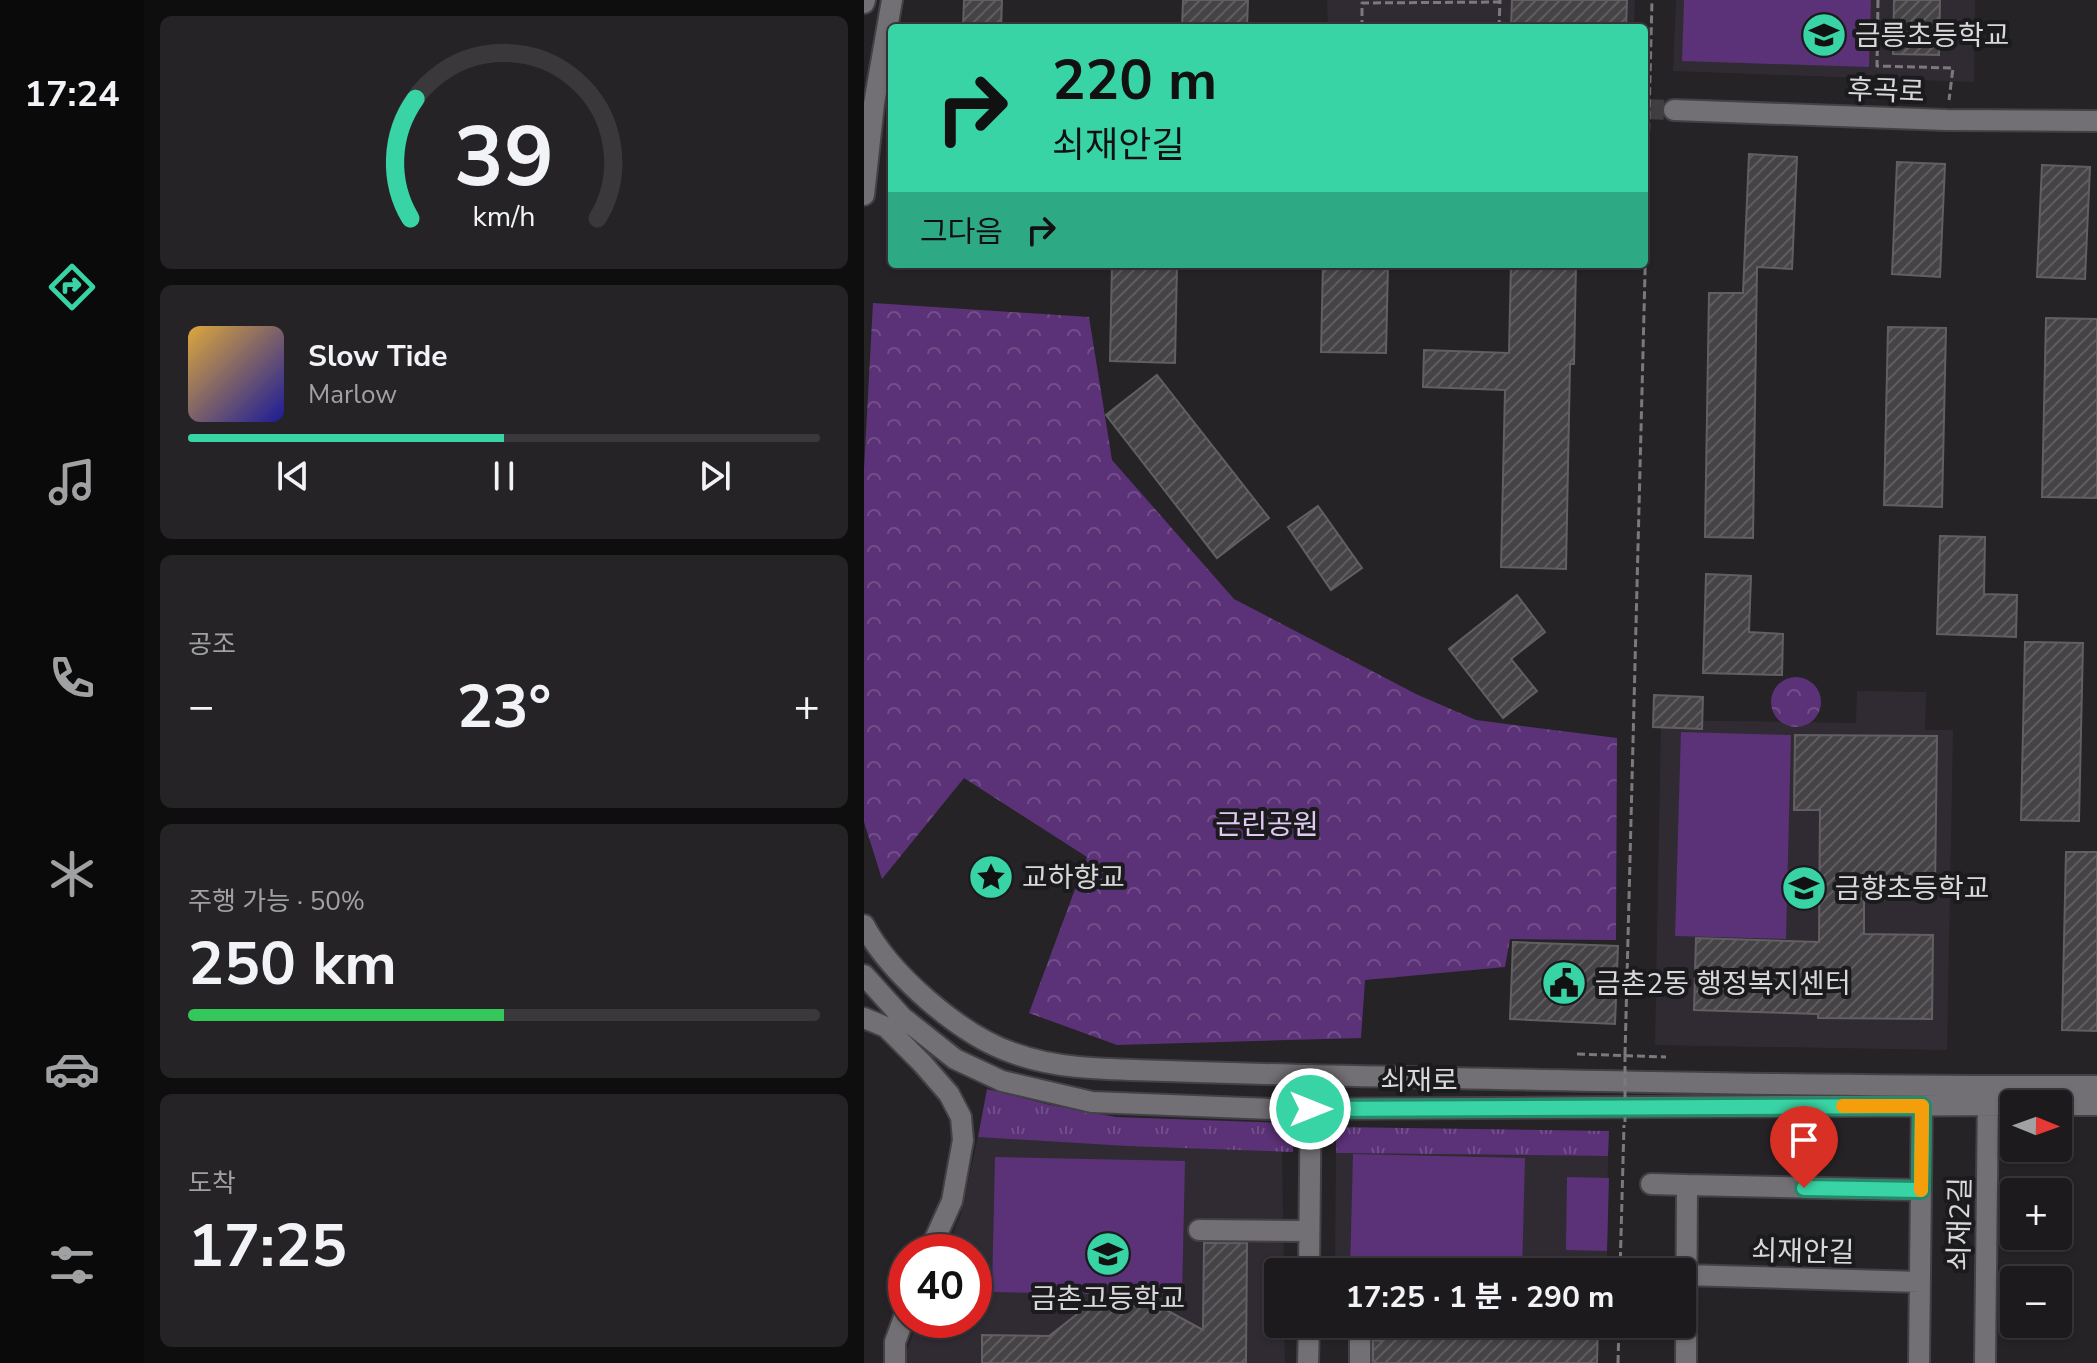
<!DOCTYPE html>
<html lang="ko">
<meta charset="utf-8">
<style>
:root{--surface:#1c1a1c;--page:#252325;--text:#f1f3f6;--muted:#a0a1a3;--line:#3a383b;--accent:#39d4a5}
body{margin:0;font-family:"Nunito Sans","Noto Sans KR",sans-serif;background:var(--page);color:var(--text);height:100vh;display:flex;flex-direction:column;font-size:30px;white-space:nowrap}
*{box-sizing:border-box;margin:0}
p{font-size:26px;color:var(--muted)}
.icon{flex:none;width:44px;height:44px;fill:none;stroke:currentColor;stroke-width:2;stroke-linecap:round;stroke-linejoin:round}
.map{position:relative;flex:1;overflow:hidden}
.side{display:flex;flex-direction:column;gap:16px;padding:16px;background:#0f0e0f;width:720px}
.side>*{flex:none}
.top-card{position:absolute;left:24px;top:24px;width:760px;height:244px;border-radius:8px;box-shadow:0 2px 6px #0004,0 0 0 2px var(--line);background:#39d4a5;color:#111;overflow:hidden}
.needle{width:52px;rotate:91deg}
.buttons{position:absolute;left:1136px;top:1090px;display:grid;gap:16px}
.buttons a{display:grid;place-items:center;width:72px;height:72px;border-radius:8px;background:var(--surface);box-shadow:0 2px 6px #0004,0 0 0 2px var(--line);font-size:40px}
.speed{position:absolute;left:24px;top:1234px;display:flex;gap:16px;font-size:40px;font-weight:700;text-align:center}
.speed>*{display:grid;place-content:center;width:104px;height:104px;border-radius:50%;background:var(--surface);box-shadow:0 2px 6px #0004,0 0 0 2px var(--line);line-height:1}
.speed .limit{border:12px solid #d22;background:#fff;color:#111}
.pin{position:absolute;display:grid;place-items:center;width:68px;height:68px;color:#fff;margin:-82px -34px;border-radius:50% 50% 50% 0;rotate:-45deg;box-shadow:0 0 8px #0007}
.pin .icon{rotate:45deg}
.me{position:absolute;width:88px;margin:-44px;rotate:90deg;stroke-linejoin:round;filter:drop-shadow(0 0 6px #0008)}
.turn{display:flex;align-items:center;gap:28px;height:168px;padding:0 32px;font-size:36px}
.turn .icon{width:104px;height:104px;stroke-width:2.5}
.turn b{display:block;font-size:56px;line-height:68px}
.then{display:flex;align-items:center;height:76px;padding:0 32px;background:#0003;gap:16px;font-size:30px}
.big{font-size:60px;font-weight:700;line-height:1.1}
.side .widget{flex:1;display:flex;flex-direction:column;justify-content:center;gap:12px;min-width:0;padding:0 28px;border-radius:12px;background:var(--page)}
.side .dial{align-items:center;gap:0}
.dial svg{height:208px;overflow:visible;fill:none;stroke:var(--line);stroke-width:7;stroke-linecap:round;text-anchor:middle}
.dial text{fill:var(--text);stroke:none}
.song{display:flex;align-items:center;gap:24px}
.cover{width:96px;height:96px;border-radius:12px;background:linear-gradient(135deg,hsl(40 70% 55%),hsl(240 70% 35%))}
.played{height:8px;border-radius:4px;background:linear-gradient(90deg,var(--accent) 50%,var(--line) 50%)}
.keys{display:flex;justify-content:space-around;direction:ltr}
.heat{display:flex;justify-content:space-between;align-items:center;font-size:44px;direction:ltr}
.charge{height:12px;border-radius:6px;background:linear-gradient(90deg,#34c759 50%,var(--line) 0)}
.trip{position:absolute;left:400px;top:1258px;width:432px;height:80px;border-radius:8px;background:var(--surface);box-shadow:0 2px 6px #0004,0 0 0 2px var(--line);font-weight:700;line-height:80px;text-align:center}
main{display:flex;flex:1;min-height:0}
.dock{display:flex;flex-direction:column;width:144px;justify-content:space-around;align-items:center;background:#0b0a0b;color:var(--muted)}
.dock .icon{width:56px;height:56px}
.dock .active{color:var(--accent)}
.dock b{font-size:36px;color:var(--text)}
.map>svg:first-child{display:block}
.built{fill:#302b33}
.grass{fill:url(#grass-tufts)}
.park{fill:url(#park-crowns)}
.garden{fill:#5b3277}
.building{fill:url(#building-hatch);stroke:#625f63;stroke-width:2}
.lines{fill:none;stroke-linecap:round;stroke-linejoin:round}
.minor-tunnel{stroke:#403e41;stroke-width:20;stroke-dasharray:20 10;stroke-linecap:butt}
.minor-casing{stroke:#434144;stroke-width:24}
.path{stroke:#7b797c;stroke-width:3;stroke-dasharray:8 4;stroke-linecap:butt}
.minor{stroke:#727074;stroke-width:20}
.path-bridge{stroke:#7b797c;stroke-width:3;stroke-dasharray:8 4;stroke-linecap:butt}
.route-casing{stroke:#258a6b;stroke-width:20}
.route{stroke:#39d4a5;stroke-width:14}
.slow{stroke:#f59e0b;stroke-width:14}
.labels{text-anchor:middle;stroke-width:8;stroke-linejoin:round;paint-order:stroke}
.poi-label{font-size:28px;fill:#d8d7d9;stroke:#1b1a1d;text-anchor:start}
.street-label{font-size:28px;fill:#d8d7d9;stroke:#1b1a1d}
.park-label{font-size:28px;fill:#e0c9f2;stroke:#1b1a1d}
</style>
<main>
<nav class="dock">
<b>17:24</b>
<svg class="icon active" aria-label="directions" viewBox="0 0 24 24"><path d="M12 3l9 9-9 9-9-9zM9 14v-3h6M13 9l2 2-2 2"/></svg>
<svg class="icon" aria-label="music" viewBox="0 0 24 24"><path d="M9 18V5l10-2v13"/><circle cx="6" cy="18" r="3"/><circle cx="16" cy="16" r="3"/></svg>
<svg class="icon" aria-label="phone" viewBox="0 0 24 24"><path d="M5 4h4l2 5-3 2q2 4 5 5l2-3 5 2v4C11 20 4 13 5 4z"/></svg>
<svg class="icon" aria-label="climate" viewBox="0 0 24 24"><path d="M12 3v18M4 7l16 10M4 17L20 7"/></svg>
<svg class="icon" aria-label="car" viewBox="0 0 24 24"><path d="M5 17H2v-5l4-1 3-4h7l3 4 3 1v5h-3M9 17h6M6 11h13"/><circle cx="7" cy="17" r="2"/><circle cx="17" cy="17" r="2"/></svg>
<svg class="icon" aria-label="filters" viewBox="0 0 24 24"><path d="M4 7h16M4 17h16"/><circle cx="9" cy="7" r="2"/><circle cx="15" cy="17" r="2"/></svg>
</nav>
<section class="side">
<div class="widget dial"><svg viewBox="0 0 100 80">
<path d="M14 69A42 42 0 1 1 86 69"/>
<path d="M14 69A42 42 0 0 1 16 23" stroke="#39d4a5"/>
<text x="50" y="56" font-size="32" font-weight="700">39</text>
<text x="50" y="72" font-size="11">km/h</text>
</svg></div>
<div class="widget">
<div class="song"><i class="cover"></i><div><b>Slow Tide</b><p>Marlow</p></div></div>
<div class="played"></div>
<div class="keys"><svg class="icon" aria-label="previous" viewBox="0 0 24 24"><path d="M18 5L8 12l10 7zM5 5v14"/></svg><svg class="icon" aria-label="pause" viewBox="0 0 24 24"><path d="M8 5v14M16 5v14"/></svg><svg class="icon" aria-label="next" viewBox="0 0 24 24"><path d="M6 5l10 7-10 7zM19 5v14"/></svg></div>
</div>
<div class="widget"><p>공조</p>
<div class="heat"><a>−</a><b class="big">23°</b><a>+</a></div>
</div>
<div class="widget"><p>주행 가능 · 50%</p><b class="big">250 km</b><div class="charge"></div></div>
<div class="widget"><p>도착</p><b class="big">17:25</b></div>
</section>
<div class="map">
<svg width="1233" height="1363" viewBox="0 0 1233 1363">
<defs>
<pattern id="grass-tufts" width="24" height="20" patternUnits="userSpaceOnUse" patternTransform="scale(2)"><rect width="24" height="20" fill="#5b3277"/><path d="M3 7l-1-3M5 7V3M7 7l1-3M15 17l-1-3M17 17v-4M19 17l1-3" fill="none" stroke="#724f8a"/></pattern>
<pattern id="park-crowns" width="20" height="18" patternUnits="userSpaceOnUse" patternTransform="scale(2)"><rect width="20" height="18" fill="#5b3277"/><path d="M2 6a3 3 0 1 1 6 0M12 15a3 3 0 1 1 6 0" fill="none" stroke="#724f8a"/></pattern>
<pattern id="building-hatch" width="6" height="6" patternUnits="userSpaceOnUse" patternTransform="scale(2)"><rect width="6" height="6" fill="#454346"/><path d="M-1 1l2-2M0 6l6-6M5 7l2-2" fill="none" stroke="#5f5d60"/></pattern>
</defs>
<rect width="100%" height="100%" fill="#252326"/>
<path class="built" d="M463 0H771L770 28H464Z
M812 0H1111L1110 82 809 71Z
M993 691 1062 692 1061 730H1089L1083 1050 791 1045 797 720 992 723Z
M114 1137 418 1152 420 1272H414V1324H420L421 1363H38L55 1320H110V1252H82L97 1214Z
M472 1153 744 1156 743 1272H471Z"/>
<path class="grass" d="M123 1089 186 1105 252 1117 422 1123 430 1127 429 1152 264 1146 114 1137Z
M472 1127 745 1131 744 1156 472 1153Z"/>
<path class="park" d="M9 303 225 317 248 460 370 599 552 694 612 720 753 738 752 940 646 939 641 967 501 980 497 1038 253 1045 165 1013 223 857 100 778 18 879 0 822V469Z
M907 702a25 25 0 1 1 50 0a25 25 0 1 1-50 0Z"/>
<path class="garden" d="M820 0H1007L1005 67 818 61Z
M817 732 927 735 922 939 811 936Z
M489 1154 661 1158 658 1272H486Z
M131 1157 321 1161 318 1296 128 1292Z
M703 1177 745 1178 743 1251 702 1250Z"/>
<path class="building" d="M100 0H138L137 28H99Z
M319 0H384L383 28H318Z
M648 0H763L762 28H647Z
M1030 0H1076L1075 55 1029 54Z
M885 154 933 157 928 269 893 267 889 538 841 537 845 293H879Z
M1033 162 1081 164 1076 277 1028 274Z
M1178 165 1226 167 1221 279 1173 277Z
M248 264H313L311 363 246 361Z
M459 264H524L522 353 457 352Z
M647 264H712L710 364H706L702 569 637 567 641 390 559 387 560 350 645 353Z
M1182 318 1233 319V498L1178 497Z
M1024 327 1082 328 1078 507 1020 505Z
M293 375 405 518 353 558 242 415Z
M454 506 498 568 467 590 424 527Z
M1076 536 1121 537 1120 594 1153 595 1152 637 1073 634Z
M842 574 887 576 885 632 919 634 918 675 839 673Z
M653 595 681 632 647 659 673 691 639 718 585 649Z
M1161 642 1219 643 1215 821 1157 820Z
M790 695 839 697 838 729 789 727Z
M931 735 1073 736 1071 889H1044V900L1000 899V934L1069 935 1068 1019 954 1018V1014L830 1010 832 938 955 942 956 810H930Z
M1202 852H1233V1031L1198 1030Z
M649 942 754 946 751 1024 646 1019Z
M340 1243H383L382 1363H118V1335L185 1336 225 1305 297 1307 339 1330Z
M541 1324H734L733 1363H509V1340L518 1341 519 1330 541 1331Z"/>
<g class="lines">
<path class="minor-tunnel" d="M780 109 810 110"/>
<g class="minor-casing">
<path id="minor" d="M0 3 1 0
M810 110 1083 120 1233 121
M0 195 10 104 28 0
M0 925C26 974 96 1035 149 1053 198 1071 252 1069 303 1071 365 1073 427 1075 490 1076 738 1081 985 1087 1233 1086
M0 975 38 1017 91 1059 138 1081 228 1102 409 1109 1150 1105
M0 1018 22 1027 58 1063 85 1094 97 1117 99 1140 88 1201 65 1252
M1194 1105H1233
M787 1184 823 1185
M335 1230 445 1231
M445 1272 447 1075
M821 1275 1056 1282
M31 1363V1342L42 1312
M444 1363 445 1324
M496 1363V1324
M822 1363 823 1185 1057 1190
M1055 1363 1058 1095
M1121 1363 1124 1094"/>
</g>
<path class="path" d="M1014 0 1013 66 1089 68 1085 100
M498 28V3L636 2
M635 28 636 0
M713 1054 802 1057
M761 1055 788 0
M756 1272 760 1125
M754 1363 755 1324"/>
<use href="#minor" class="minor"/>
<path class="path-bridge" d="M761 1122V1055"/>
</g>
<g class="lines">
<g class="route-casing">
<path id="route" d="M446 1109 1058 1106 1057 1190 940 1188"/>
</g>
<use href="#route" class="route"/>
<path class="slow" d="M979 1106H1058L1057 1190"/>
</g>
<defs>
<g id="school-disc" transform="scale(2.3)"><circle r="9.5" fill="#39d4a5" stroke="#1b1a1d"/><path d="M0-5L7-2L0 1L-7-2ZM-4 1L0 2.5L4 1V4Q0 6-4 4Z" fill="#111"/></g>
<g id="sight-disc" transform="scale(2.3)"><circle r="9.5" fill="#39d4a5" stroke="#1b1a1d"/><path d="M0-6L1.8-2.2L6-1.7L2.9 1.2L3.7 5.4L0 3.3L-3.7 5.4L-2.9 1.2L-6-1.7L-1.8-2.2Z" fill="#111"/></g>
<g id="civic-disc" transform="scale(2.3)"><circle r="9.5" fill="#39d4a5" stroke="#1b1a1d"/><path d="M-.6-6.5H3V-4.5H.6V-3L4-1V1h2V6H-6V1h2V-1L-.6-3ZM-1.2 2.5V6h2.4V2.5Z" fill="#111"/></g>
</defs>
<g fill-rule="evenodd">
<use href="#school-disc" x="960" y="35"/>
<use href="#sight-disc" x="127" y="877"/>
<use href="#school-disc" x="940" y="888"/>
<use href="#civic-disc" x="700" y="983"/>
<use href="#school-disc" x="244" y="1254"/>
</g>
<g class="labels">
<g class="poi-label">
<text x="991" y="45">금릉초등학교</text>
<text x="158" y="887">교하향교</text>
<text x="971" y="898">금향초등학교</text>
<text x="731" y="993">금촌2동 행정복지센터</text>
<text x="244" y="1308" text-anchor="middle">금촌고등학교</text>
</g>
<g class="street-label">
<text transform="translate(1022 90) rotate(2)" y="10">후곡로</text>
<text x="555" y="1090">쇠재로</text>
<text transform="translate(1095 1224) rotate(-89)" y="10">쇠재2길</text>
<text transform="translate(939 1251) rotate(1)" y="10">쇠재안길</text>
</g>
<g class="park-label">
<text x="403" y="834">근린공원</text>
</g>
</g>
</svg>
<div class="buttons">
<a><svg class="needle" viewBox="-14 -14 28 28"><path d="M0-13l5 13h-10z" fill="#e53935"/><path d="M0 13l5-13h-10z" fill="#a0a1a3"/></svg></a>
<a>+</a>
<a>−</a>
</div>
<div class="speed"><div class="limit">40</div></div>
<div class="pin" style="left:940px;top:1188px;background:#d93025"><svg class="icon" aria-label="arrive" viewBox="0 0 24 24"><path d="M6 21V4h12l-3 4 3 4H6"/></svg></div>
<svg class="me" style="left:446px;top:1109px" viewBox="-20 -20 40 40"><circle r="17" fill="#39d4a5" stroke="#fff" stroke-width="3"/><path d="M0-11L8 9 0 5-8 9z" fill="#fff"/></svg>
<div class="trip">17:25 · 1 분 · 290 m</div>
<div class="top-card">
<div class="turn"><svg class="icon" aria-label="right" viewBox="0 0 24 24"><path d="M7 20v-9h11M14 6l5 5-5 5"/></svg><div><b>220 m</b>쇠재안길</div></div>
<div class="then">그다음<svg class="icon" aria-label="right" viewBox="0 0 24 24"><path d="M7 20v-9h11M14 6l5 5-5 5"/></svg></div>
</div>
</div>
</main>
